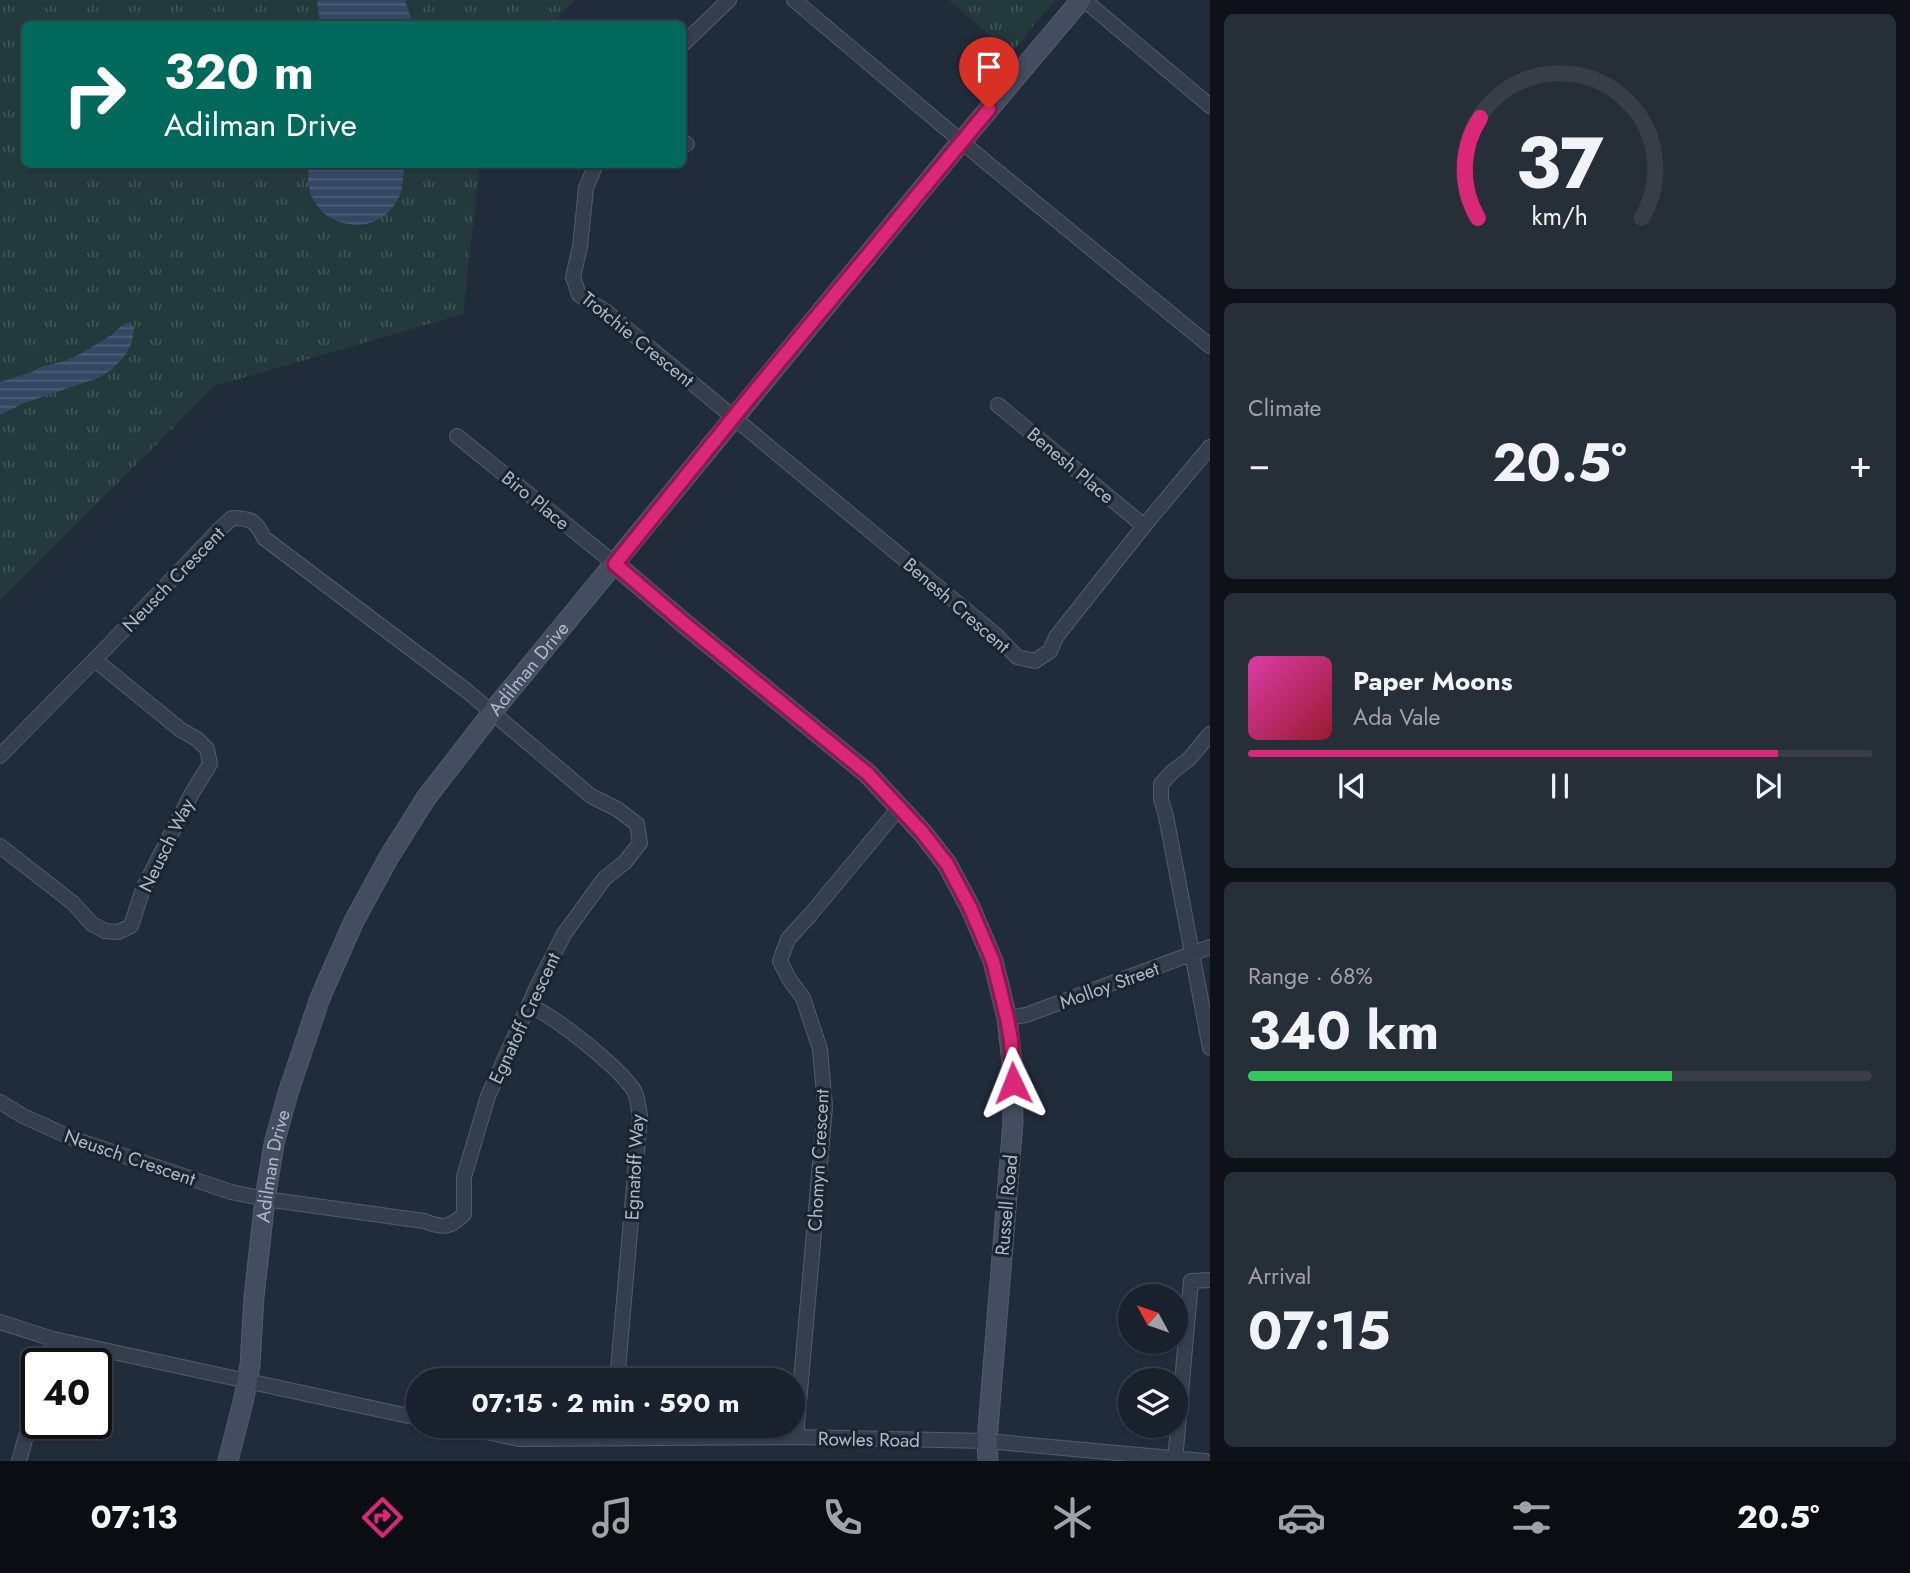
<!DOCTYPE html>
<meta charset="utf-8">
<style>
:root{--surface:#19212c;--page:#262e38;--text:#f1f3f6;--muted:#9fa3a9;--line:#373e48;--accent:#db2777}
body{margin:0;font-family:Jost,sans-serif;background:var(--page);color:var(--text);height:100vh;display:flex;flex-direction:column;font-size:26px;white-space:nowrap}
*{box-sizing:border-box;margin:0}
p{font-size:23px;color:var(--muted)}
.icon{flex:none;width:38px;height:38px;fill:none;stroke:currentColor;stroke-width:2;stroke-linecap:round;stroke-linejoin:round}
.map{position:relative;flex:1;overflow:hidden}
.drawer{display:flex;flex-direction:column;gap:14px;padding:14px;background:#0e1218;width:700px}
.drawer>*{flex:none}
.top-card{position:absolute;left:21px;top:21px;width:665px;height:147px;border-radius:10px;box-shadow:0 2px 5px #0004,0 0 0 2px var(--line);background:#00695c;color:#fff;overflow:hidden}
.needle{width:46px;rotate:310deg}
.controls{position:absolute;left:1118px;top:1284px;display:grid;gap:14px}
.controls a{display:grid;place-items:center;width:70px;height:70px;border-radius:50%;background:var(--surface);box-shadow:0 2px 5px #0004,0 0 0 2px var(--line);font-size:35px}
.speed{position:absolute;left:21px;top:1348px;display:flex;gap:14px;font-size:35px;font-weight:700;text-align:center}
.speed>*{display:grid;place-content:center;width:91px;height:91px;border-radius:50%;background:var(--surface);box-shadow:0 2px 5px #0004,0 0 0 2px var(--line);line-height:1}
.speed .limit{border:4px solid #111;border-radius:10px;background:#fff;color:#111}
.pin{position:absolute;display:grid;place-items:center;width:60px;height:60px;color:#fff;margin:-72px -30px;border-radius:50% 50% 50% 0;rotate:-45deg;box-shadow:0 0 7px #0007}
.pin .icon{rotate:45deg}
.me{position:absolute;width:77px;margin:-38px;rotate:358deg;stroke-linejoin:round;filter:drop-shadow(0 0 5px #0008)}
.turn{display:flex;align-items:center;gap:24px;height:147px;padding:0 28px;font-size:32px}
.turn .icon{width:91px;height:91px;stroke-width:2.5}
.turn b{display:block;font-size:49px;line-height:60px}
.big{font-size:52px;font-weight:700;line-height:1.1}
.drawer .widget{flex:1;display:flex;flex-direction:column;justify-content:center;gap:10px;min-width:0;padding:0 24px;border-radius:10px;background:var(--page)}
.drawer .dial{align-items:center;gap:0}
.dial svg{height:182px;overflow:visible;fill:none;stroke:var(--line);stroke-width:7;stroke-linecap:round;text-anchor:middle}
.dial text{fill:var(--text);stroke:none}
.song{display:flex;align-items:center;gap:21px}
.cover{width:84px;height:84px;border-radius:10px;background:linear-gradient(135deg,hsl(320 70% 55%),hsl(350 70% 35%))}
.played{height:7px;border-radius:4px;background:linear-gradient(90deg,var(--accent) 85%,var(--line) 85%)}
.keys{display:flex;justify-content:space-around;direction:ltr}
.heat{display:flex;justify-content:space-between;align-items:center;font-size:38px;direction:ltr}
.charge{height:10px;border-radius:5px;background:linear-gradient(90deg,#34c759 68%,var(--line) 0)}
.trip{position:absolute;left:406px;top:1368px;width:399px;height:70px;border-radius:35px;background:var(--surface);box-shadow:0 2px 5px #0004,0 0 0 2px var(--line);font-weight:700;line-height:70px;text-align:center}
.dock{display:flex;height:112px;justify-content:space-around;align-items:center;background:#0a0d12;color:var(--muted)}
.dock .icon{width:49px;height:49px}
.dock .current{color:var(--accent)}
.dock b{font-size:32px;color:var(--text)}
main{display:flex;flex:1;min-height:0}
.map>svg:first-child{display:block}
.grass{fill:url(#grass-tufts)}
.water{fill:url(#water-rules)}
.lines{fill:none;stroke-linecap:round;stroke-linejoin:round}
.street-casing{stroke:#535c69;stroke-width:16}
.secondary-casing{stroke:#535c69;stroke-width:21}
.street{stroke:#353e4c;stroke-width:14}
.secondary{stroke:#434d5f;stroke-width:19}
.route-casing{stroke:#8e194d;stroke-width:18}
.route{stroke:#db2777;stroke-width:12}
.labels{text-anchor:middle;stroke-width:6;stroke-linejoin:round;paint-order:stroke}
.street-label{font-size:19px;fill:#b0b9c7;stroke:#1a2330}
</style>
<main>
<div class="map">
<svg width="1210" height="1461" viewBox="0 0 1210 1461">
<defs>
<pattern id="grass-tufts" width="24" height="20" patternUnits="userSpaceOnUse" patternTransform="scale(1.75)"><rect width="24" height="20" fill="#23393c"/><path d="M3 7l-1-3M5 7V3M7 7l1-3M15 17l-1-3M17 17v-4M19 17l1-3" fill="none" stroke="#405457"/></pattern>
<pattern id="water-rules" width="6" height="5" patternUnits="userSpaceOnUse" patternTransform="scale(1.75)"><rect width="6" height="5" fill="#344763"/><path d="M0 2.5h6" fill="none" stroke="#4f5f78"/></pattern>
</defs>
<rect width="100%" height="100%" fill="#212c3b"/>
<path class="grass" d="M0 0H575L551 24H24V164L480 165 463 314 215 386 0 601Z
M948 0H1055L1011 53Z"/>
<path class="water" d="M317 0H405L413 24H320Z
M310 165H404C403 175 403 188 399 197 374 250 295 221 310 165Z
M126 323 132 324 134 328 132 343 124 357 111 370 98 378 22 404 0 415V382L32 372 40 367 65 361 82 353 113 334 121 326Z"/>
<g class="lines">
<g class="street-casing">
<path id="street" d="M794 0 987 163 1210 346
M1084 0 1210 106
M682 45 729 0
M682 141 687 144
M596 164 586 188 580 247 573 277 579 295 604 310 997 636 1017 657 1035 661 1050 651 1056 637 1144 526 1210 447
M998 405 1144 526
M457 436 615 564
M1210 734 1189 759 1172 772 1161 784V799L1166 816 1210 1048
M0 756 107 647 219 530 232 518C251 518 256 521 264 538L467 691 591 796 617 809 637 824 640 843 625 862 604 879 564 934 536 989 488 1096 464 1177V1214C449 1229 442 1228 424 1221L265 1199 231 1192 74 1139 23 1116 0 1102
M0 846 73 903 92 924 105 931 118 932 131 926 143 889 192 793 210 764 207 749 197 739 181 730 95 660
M529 1005C557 1018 615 1064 633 1089 638 1096 638 1107 640 1116L617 1381
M1007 1018 1026 1015 1210 947
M0 1322 53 1339 418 1418
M46 1363 53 1339
M459 1426 519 1439 796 1437 987 1441 1205 1461
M796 1437 825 1107 820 1049 803 998 789 979 780 961 788 939 810 915 899 808
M19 1461 37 1398
M1175 1461 1191 1281 1210 1280"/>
</g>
<g class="secondary-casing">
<g id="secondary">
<path d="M615 564 685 624 868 774 922 832 947 864 970 907 993 961 1007 1018 1012 1063 1013 1122 987 1441 988 1461"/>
<path id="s1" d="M228 1461 244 1398 250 1365 254 1297 265 1199 274 1144 288 1093 320 998 354 921 389 857 426 798 502 700 951 154 1081 0"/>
</g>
</g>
<use href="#street" class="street"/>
<use href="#secondary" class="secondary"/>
</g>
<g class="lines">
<g class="route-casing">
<path id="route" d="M989 109 745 403 615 564 685 624 868 774 922 832 947 864 970 907 993 961 1007 1018 1011 1040 1013 1083"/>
</g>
<use href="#route" class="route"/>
</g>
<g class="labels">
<g class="street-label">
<text transform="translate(638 339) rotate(39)" y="7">Trotchie Crescent</text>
<text transform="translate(1071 465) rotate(40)" y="7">Benesh Place</text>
<text transform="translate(536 500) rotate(39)" y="7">Biro Place</text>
<text transform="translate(173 579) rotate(-46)" y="7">Neusch Crescent</text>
<text transform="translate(957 605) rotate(41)" y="7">Benesh Crescent</text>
<text dy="7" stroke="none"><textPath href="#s1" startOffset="866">Adilman Drive</textPath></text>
<text transform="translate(166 845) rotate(-64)" y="7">Neusch Way</text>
<text transform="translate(1109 985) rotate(-20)" y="7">Molloy Street</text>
<text transform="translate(524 1018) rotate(-65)" y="7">Egnatoff Crescent</text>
<text transform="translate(130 1157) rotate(19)" y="7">Neusch Crescent</text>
<text transform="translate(818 1160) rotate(-87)" y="7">Chomyn Crescent</text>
<text dy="7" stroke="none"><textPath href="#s1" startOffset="299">Adilman Drive</textPath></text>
<text transform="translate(634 1167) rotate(-87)" y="7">Egnatoff Way</text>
<text transform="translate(1006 1205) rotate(-85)" y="7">Russell Road</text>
<text transform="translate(869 1439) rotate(1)" y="7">Rowles Road</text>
</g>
</g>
</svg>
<div class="controls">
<a><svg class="needle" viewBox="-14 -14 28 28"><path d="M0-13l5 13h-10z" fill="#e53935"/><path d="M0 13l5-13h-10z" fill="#9fa3a9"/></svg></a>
<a><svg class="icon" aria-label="layers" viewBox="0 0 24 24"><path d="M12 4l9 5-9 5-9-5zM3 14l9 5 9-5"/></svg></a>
</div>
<div class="speed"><div class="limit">40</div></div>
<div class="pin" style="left:989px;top:109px;background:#d93025"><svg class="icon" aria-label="arrive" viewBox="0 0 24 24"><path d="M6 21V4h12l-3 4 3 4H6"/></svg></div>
<svg class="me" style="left:1013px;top:1083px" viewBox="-20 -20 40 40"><path d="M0-17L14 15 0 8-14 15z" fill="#db2777" stroke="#fff" stroke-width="4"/></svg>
<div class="trip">07:15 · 2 min · 590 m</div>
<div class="top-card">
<div class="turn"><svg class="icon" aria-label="right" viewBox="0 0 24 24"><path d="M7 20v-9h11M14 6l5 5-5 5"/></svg><div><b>320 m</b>Adilman Drive</div></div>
</div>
</div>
<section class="drawer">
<div class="widget dial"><svg viewBox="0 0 100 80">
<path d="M14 69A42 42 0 1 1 86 69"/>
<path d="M14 69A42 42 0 0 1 15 25" stroke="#db2777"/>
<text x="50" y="56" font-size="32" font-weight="700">37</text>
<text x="50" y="72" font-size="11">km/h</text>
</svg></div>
<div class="widget"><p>Climate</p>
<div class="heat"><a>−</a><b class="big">20.5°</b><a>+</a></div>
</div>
<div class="widget">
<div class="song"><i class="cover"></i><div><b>Paper Moons</b><p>Ada Vale</p></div></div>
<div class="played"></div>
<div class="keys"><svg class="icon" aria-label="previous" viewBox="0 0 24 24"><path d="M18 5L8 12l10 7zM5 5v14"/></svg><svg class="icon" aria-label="pause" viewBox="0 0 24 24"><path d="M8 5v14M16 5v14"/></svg><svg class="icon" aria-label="next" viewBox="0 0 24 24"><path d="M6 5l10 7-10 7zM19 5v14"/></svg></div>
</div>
<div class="widget"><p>Range · 68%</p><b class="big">340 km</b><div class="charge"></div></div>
<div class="widget"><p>Arrival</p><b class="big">07:15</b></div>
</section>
</main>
<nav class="dock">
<b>07:13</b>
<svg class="icon current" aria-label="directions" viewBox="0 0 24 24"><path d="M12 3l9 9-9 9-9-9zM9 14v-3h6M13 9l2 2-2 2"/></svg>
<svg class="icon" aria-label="music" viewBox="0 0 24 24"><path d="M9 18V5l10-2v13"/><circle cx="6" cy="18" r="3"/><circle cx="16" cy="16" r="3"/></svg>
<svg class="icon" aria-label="phone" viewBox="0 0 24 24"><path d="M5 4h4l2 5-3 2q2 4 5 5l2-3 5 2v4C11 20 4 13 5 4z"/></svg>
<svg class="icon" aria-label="climate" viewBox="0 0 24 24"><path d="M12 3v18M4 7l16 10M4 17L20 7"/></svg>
<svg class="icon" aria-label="car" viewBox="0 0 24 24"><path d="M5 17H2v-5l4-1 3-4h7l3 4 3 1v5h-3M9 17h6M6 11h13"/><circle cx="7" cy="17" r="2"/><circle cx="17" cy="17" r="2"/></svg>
<svg class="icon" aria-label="filters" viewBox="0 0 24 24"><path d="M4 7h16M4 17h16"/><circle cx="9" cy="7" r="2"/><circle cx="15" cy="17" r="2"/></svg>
<b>20.5°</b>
</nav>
